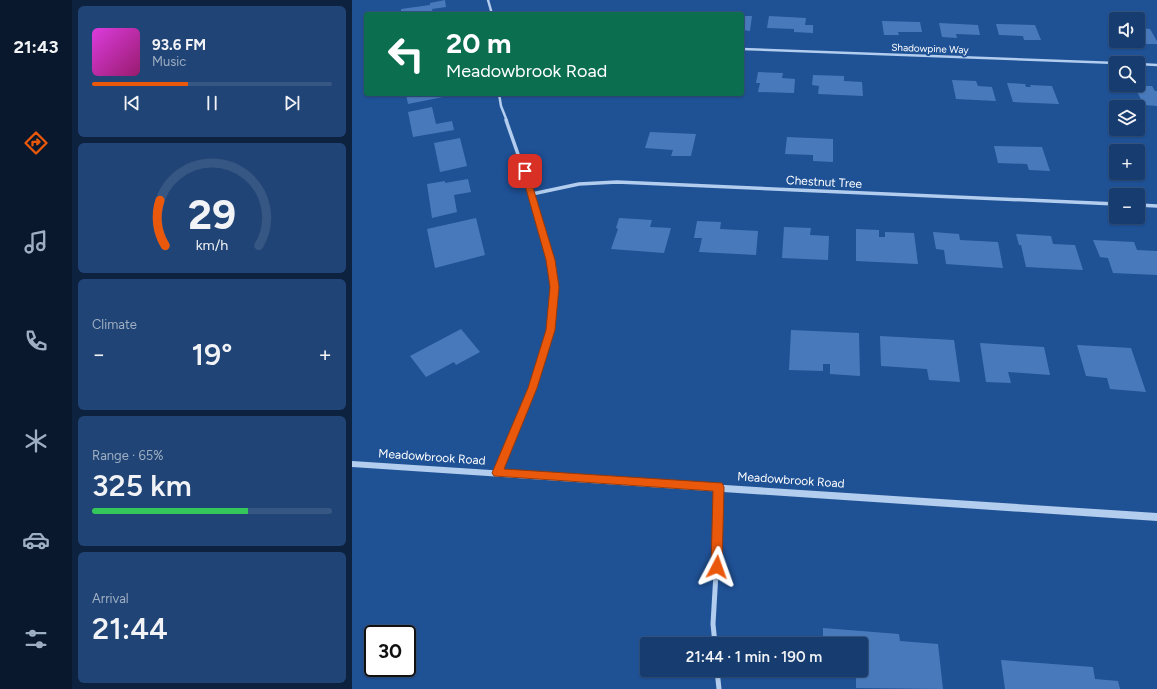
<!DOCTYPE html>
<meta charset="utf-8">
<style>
:root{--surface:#173d70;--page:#204475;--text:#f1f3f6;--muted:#9eaec3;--line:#365683;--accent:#ea580c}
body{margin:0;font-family:Figtree,sans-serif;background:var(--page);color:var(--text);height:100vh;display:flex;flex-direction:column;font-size:15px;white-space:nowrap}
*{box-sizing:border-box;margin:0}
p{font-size:13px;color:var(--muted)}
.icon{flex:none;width:22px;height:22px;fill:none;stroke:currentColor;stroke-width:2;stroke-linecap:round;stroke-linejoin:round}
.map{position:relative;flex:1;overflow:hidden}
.side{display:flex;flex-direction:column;gap:6px;padding:6px;background:#0d223e;width:280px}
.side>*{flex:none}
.hud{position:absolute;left:12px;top:12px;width:380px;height:84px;border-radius:4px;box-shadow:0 1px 3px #0004,0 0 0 1px var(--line);background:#0b6e4f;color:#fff;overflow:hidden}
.buttons{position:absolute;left:757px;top:12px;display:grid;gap:8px}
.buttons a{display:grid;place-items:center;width:36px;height:36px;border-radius:4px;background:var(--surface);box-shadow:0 1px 3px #0004,0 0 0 1px var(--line);font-size:20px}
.speed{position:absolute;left:12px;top:625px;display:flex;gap:8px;font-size:20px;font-weight:700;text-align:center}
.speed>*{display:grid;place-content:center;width:52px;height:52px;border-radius:50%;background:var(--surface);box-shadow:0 1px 3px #0004,0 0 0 1px var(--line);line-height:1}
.speed .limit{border:2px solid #111;border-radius:6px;background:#fff;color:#111}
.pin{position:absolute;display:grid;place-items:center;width:34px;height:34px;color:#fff;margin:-17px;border-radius:8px;box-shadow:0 2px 6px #0006}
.me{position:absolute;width:44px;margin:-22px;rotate:4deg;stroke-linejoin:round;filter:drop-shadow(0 0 3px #0008)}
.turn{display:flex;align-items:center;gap:14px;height:84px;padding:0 16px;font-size:18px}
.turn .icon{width:52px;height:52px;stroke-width:2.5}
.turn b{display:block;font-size:28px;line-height:34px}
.big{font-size:30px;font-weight:600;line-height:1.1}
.side .card{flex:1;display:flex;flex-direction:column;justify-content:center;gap:6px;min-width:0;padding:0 14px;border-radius:6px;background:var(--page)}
.side .dial{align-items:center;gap:0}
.dial svg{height:104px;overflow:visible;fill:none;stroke:var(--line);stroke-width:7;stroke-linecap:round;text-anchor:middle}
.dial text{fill:var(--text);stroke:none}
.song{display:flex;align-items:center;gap:12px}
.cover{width:48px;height:48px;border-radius:6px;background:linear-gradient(135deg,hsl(300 70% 55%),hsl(320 70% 35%))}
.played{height:4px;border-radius:2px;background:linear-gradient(90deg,var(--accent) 40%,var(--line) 40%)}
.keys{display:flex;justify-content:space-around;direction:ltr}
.heat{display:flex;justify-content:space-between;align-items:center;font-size:22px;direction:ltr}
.charge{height:6px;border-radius:3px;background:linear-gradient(90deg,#34c759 65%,var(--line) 0)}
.trip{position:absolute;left:288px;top:637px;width:228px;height:40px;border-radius:4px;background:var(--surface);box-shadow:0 1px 3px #0004,0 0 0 1px var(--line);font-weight:600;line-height:40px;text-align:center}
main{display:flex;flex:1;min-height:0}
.tab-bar{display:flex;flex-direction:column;width:72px;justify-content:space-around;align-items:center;background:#09182d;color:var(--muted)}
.tab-bar .icon{width:28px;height:28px}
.tab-bar .on{color:var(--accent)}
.tab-bar b{font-size:18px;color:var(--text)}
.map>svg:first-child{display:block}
.building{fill:#487abb}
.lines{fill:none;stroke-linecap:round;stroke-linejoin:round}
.minor-far3{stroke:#b2cdee;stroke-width:2.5}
.minor-far2{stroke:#b2cdee;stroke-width:3.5}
.minor-far1{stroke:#b2cdee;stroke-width:4}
.minor{stroke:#b2cdee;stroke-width:5}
.tertiary{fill:#b2cdee;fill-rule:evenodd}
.route{fill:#ea580c;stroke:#983908}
.labels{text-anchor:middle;stroke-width:4;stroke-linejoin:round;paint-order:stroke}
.far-street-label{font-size:10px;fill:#fff;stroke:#1f5195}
.street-label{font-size:12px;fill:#fff;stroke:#1f5195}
</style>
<main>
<nav class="tab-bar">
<b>21:43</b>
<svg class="icon on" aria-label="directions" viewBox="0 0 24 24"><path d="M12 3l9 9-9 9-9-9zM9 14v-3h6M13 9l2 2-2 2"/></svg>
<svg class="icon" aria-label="music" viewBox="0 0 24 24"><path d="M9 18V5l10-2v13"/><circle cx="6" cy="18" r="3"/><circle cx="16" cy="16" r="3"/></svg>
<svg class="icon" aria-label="phone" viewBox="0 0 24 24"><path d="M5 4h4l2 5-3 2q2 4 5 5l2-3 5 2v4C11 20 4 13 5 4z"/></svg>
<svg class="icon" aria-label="climate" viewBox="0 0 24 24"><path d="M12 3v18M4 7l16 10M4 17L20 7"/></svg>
<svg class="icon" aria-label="car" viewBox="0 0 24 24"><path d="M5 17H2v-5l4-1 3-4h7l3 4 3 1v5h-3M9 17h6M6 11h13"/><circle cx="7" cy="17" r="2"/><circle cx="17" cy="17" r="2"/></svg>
<svg class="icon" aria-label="filters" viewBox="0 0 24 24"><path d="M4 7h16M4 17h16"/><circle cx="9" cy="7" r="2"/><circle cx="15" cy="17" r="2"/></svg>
</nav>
<section class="side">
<div class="card">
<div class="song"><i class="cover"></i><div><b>93.6 FM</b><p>Music</p></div></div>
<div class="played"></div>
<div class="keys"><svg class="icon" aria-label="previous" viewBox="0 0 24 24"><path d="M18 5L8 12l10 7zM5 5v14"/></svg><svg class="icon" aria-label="pause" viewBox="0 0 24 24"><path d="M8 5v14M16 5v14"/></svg><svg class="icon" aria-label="next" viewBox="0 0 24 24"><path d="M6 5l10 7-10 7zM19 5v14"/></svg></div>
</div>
<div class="card dial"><svg viewBox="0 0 100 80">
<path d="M14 69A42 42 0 1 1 86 69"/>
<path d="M14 69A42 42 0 0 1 10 34" stroke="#ea580c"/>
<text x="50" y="56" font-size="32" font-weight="700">29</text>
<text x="50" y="72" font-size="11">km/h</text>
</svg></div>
<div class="card"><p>Climate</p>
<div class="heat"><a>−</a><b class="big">19°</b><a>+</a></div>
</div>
<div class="card"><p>Range · 65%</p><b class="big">325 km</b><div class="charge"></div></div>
<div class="card"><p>Arrival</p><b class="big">21:44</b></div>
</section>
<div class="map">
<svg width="805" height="689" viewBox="0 0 805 689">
<rect width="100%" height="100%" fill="#1f5195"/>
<path class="building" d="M93 0 94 7 80 9 81 14H49V9L78 5V3Z
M254 11 293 12 292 14H253Z
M390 16H400L398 31 390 30Z
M417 16 454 18 453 25H461V33L442 32V29L415 28Z
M530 21 568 22 570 32H546L547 35H532Z
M587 23 626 25 628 35 604 34 605 38 590 37Z
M644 24 683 25 689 40H672L671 36 647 35Z
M786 28 798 29 805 41V44H791L789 40H786Z
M406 72 431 73 430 78 443 79 442 93 406 92 408 83H404Z
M461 75 492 76V81L510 82 511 96 466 94 467 86 460 85Z
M600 80 624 81 626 86 640 87 644 101 604 99Z
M655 83 673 84 674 87H679L678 85 700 86 707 104 661 102Z
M782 86H800L803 91H805V106L792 105Z
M54 94H90L91 97 56 104Z
M80 107 84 124 100 121 102 130 61 137 56 112Z
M298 132 344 134 339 156H319L321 150 293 148Z
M435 137 481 139V162L461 161V155L433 154Z
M108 138 115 166 88 172 82 143Z
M642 146 690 147 698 171 677 170 675 164 646 163Z
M116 179 119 192 102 195 105 212 80 218 75 184 93 181V183Z
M124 218 133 255 83 268 75 229Z
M267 218 300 220 298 227 319 228 312 253 259 249 266 229 264 228Z
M345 221 369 222 368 229 406 231 404 255 347 252 350 238H342Z
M432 227 459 228 458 235 477 236 476 260 430 258Z
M504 229 527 230V237H533V232L562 233 566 264 504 261Z
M581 232 607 234 608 240 646 242 651 268 594 264 592 250 584 249Z
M664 234 699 236 701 244 723 245 731 270 674 267 669 245H667Z
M741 240 782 242 785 250 805 251V275L761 273 756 258 748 257Z
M109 329 128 352 104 365 102 362 74 377 58 356Z
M439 330 507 333 508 376 478 374V364H471V371L437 370Z
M528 336 602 340 608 382 577 380 575 369 529 366Z
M628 343 692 347 698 375 656 372 659 383 634 382Z
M725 345 779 348 794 392 758 389 755 378 734 376Z
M471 628 547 634 548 641 586 644 591 689 504 688V670H509V644H471Z
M649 660 741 667 743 679 766 681 768 689H653Z"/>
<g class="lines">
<path class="minor-far3" d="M136 0 140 14
M390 49 764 63
M786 64 805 65
M147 94 149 106 155 121"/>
<path class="minor-far2" d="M154 120 180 194 199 260 200 270
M180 194 227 184 265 182 764 204
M786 205 805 206"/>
<path class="minor-far1" d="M152 457C177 397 207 335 200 269"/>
<path class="minor" d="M145 473 152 456
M363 644 361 624 366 539V487
M365 670 367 689"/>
<path class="tertiary" d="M0 461 805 513V521L0 467Z"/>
</g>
<path class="route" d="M173 168 176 171 203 260 207 287 203 330 185 388 152 469 370 483 372 487 370 567 369 571 365 573 361 571 359 567 361 491 142 476 140 473 176 388 194 330 198 287 194 260 169 171Z"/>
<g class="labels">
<g class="far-street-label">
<text transform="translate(578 48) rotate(2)" y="4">Shadowpine Way</text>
</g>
<g class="street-label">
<text transform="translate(472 182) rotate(3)" y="4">Chestnut Tree</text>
<text transform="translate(80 457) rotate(4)" y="4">Meadowbrook Road</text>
<text transform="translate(439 480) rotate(4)" y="4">Meadowbrook Road</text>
</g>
</g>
</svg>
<div class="buttons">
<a><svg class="icon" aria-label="sound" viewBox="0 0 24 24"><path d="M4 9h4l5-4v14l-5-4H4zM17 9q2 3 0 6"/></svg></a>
<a><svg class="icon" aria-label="search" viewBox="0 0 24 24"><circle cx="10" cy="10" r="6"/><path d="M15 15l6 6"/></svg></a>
<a><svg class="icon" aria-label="layers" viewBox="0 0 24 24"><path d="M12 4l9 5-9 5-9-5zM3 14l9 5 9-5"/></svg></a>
<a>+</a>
<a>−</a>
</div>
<div class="speed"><div class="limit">30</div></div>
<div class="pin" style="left:173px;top:171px;background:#d93025"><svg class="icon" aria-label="arrive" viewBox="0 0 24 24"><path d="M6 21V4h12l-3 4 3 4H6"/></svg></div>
<svg class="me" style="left:365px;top:567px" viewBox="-20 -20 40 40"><path d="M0-17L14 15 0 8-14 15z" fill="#ea580c" stroke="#fff" stroke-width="4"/></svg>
<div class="trip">21:44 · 1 min · 190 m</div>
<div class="hud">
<div class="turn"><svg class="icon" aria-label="left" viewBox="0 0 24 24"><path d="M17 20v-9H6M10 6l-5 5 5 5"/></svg><div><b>20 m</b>Meadowbrook Road</div></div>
</div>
</div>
</main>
